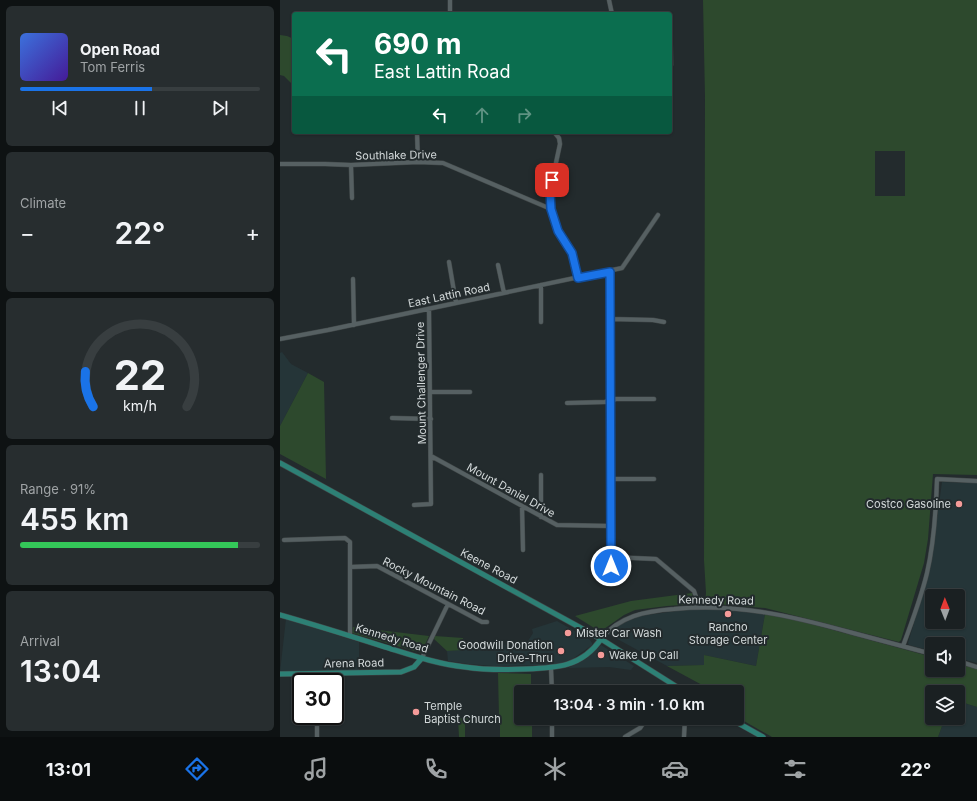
<!DOCTYPE html>
<meta charset="utf-8">
<style>
:root{--surface:#1a2022;--page:#272d2f;--text:#f1f3f6;--muted:#9fa3a5;--line:#383e40;--accent:#1a73e8}
body{margin:0;font-family:Inter,sans-serif;background:var(--page);color:var(--text);height:100vh;display:flex;flex-direction:column;font-size:15px;white-space:nowrap}
*{box-sizing:border-box;margin:0}
p{font-size:13px;color:var(--muted)}
.icon{flex:none;width:22px;height:22px;fill:none;stroke:currentColor;stroke-width:2;stroke-linecap:round;stroke-linejoin:round}
.map{position:relative;flex:1;overflow:hidden}
.side{display:flex;flex-direction:column;gap:6px;padding:6px;background:#0e1213;width:280px}
.side>*{flex:none}
.guide{position:absolute;left:12px;top:12px;width:380px;height:122px;border-radius:4px;box-shadow:0 1px 3px #0004,0 0 0 1px var(--line);background:#0b6e4f;color:#fff;overflow:hidden}
.needle{width:26px;rotate:359deg}
.buttons{position:absolute;left:645px;top:589px;display:grid;gap:8px}
.buttons a{display:grid;place-items:center;width:40px;height:40px;border-radius:4px;background:var(--surface);box-shadow:0 1px 3px #0004,0 0 0 1px var(--line);font-size:20px}
.speed{position:absolute;left:12px;top:673px;display:flex;gap:8px;font-size:20px;font-weight:700;text-align:center}
.speed>*{display:grid;place-content:center;width:52px;height:52px;border-radius:50%;background:var(--surface);box-shadow:0 1px 3px #0004,0 0 0 1px var(--line);line-height:1}
.speed .limit{border:2px solid #111;border-radius:6px;background:#fff;color:#111}
.pin{position:absolute;display:grid;place-items:center;width:34px;height:34px;color:#fff;margin:-17px;border-radius:8px;box-shadow:0 2px 6px #0006}
.me{position:absolute;width:44px;margin:-22px;rotate:0deg;stroke-linejoin:round;filter:drop-shadow(0 0 3px #0008)}
.turn{display:flex;align-items:center;gap:14px;height:84px;padding:0 16px;font-size:18px}
.turn .icon{width:52px;height:52px;stroke-width:2.5}
.turn b{display:block;font-size:28px;line-height:34px}
.lanes{display:flex;align-items:center;height:38px;padding:0 16px;background:#0003;justify-content:center;gap:20px;direction:ltr}
.lanes .off{opacity:.35}
.big{font-size:30px;font-weight:600;line-height:1.1}
.side .card{flex:1;display:flex;flex-direction:column;justify-content:center;gap:6px;min-width:0;padding:0 14px;border-radius:6px;background:var(--page)}
.side .dial{align-items:center;gap:0}
.dial svg{height:104px;overflow:visible;fill:none;stroke:var(--line);stroke-width:7;stroke-linecap:round;text-anchor:middle}
.dial text{fill:var(--text);stroke:none}
.song{display:flex;align-items:center;gap:12px}
.cover{width:48px;height:48px;border-radius:6px;background:linear-gradient(135deg,hsl(220 70% 55%),hsl(260 70% 35%))}
.played{height:4px;border-radius:2px;background:linear-gradient(90deg,var(--accent) 55%,var(--line) 55%)}
.keys{display:flex;justify-content:space-around;direction:ltr}
.heat{display:flex;justify-content:space-between;align-items:center;font-size:22px;direction:ltr}
.charge{height:6px;border-radius:3px;background:linear-gradient(90deg,#34c759 91%,var(--line) 0)}
.trip{position:absolute;left:234px;top:685px;width:230px;height:40px;border-radius:4px;background:var(--surface);box-shadow:0 1px 3px #0004,0 0 0 1px var(--line);font-weight:600;line-height:40px;text-align:center}
.tabs{display:flex;height:64px;justify-content:space-around;align-items:center;background:#0a0d0e;color:var(--muted)}
.tabs .icon{width:28px;height:28px}
.tabs .selected{color:var(--accent)}
.tabs b{font-size:18px;color:var(--text)}
main{display:flex;flex:1;min-height:0}
.map>svg:first-child{display:block}
.built{fill:#253538;fill-rule:evenodd}
.green{fill:#2d492d;fill-rule:evenodd}
.lines{fill:none;stroke-linecap:round;stroke-linejoin:round}
.minor-casing{stroke:#404748;stroke-width:5}
.major-casing{stroke:#404748;stroke-width:6}
.minor{stroke:#566062;stroke-width:4}
.major{stroke:#2d8075;stroke-width:5}
.route-casing{stroke:#114b97;stroke-width:10}
.route{stroke:#1a73e8;stroke-width:7}
.poi-dot{fill:#f59b99;stroke:#232b2d;stroke-width:1.5}
.labels{text-anchor:middle;stroke-width:4;stroke-linejoin:round;paint-order:stroke}
.street-label{font-size:11px;fill:#d3d9da;stroke:#232b2d}
.poi-label{font-size:11px;fill:#d3d9da;stroke:#232b2d;text-anchor:start}
</style>
<main>
<section class="side">
<div class="card">
<div class="song"><i class="cover"></i><div><b>Open Road</b><p>Tom Ferris</p></div></div>
<div class="played"></div>
<div class="keys"><svg class="icon" aria-label="previous" viewBox="0 0 24 24"><path d="M18 5L8 12l10 7zM5 5v14"/></svg><svg class="icon" aria-label="pause" viewBox="0 0 24 24"><path d="M8 5v14M16 5v14"/></svg><svg class="icon" aria-label="next" viewBox="0 0 24 24"><path d="M6 5l10 7-10 7zM19 5v14"/></svg></div>
</div>
<div class="card"><p>Climate</p>
<div class="heat"><a>−</a><b class="big">22°</b><a>+</a></div>
</div>
<div class="card dial"><svg viewBox="0 0 100 80">
<path d="M14 69A42 42 0 1 1 86 69"/>
<path d="M14 69A42 42 0 0 1 8 42" stroke="#1a73e8"/>
<text x="50" y="56" font-size="32" font-weight="700">22</text>
<text x="50" y="72" font-size="11">km/h</text>
</svg></div>
<div class="card"><p>Range · 91%</p><b class="big">455 km</b><div class="charge"></div></div>
<div class="card"><p>Arrival</p><b class="big">13:04</b></div>
</section>
<div class="map">
<svg width="697" height="737" viewBox="0 0 697 737">
<rect width="100%" height="100%" fill="#232b2d"/>
<path class="built" d="M2 352 11 364 28 373 0 426V353Z
M662 482 697 483V663L678 658V644H652V651L629 645 628 643 650 569ZM652 596H678V622H652Z
M424 609 444 610 485 614 476 666 424 655V665L387 666 328 634 343 623 360 616 404 610Z
M6 619 79 642V670L0 672Z
M277 621 310 640 312 643V645L294 658 283 663 273 665 213 666 188 664 168 661 167 651 217 646 248 641 253 633 252 629Z
M321 645 354 666 351 670 329 667 288 668 307 658Z
M678 701 697 707V737H658L665 718H678Z"/>
<path class="green" d="M423 0H697V475L653 474 648 539 644 563 621 640 619 642 485 608 425 603 426 593 424 560 425 97ZM595 151H625V196H595Z
M0 35 7 36 14 39V86L4 76 0 75Z
M28 373 44 382 46 479 0 454V426Z
M412 593 415 604 387 606 355 610 344 615 324 629 319 631 295 616 351 601Z
M485 614 520 621 652 657V670H678V664L697 669V707L678 701V692H652V718H665L658 737H492L457 717V692H424V686L387 666 424 665V655L476 666Z
M73 627 149 636 141 653 72 633Z
M155 636 183 638 184 650 167 651 154 639Z
M218 673 251 674V692H241V718H252V737H220V723H207V720H185V737H179L178 718 219 717Z"/>
<g class="lines">
<g class="minor-casing">
<path id="minor" d="M170 0V14
M329 0 332 14
M332 14H386
M390 19 391 65
M137 132 138 162
M274 132 279 138 280 144 271 186V209L278 231 292 253 297 278
M0 164H45L71 165 138 162 163 163 271 209
M71 165 72 198
M169 262 176 303
M218 265 224 293
M330 272 331 566
M73 279 74 325
M261 285V322
M330 319 373 320 384 322
M0 339 48 330 342 268 378 215
M150 392H190
M287 403 325 402 336 399H374
M112 418 151 419
M151 456 277 525 331 526
M261 475V517
M331 479H374
M134 505 151 504 149 309
M242 506 243 550
M4 540 65 538 70 542V636
M331 557 376 559 414 591 416 597 417 607
M70 567 97 566 202 622H207
M321 639C339 616 366 611 394 609 458 603 512 616 573 633 599 640 626 647 652 654
M623 646C632 622 641 598 647 573 654 543 656 511 657 479L697 481
M142 658 168 604
M678 661 697 667
M271 668 272 692
M36 674V682
M37 716V737
M272 718V737
M390 718 404 724
M345 737 360 728 367 718
M404 737 405 718"/>
</g>
<g class="major-casing">
<path id="major" d="M0 463 321 639 405 692
M0 615C35 625 70 636 105 647 131 655 157 664 185 667 205 670 225 670 246 669 276 668 302 667 321 639
M0 674 121 672 134 667 142 658
M449 718 483 737"/>
</g>
<use href="#minor" class="minor"/>
<use href="#major" class="major"/>
</g>
<g class="lines">
<g class="route-casing">
<path id="route" d="M272 180 270 192 271 209 278 231 292 253 298 278 330 272 331 566"/>
</g>
<use href="#route" class="route"/>
</g>
<g class="poi-dot">
<circle cx="679" cy="504" r="4"/>
<circle cx="448" cy="614" r="4"/>
<circle cx="288" cy="633" r="4"/>
<circle cx="281" cy="651" r="4"/>
<circle cx="321" cy="655" r="4"/>
<circle cx="136" cy="712" r="4"/>
</g>
<g class="labels">
<g class="street-label">
<text transform="translate(116 155) rotate(-1)" y="4">Southlake Drive</text>
<text transform="translate(169 295) rotate(-12)" y="4">East Lattin Road</text>
<text transform="translate(141 383) rotate(-91)" y="4">Mount Challenger Drive</text>
<text transform="translate(231 490) rotate(29)" y="4">Mount Daniel Drive</text>
<text transform="translate(209 566) rotate(28)" y="4">Keene Road</text>
<text transform="translate(154 586) rotate(27)" y="4">Rocky Mountain Road</text>
<text transform="translate(436 600) rotate(1)" y="4">Kennedy Road</text>
<text transform="translate(112 638) rotate(17)" y="4">Kennedy Road</text>
<text transform="translate(74 663) rotate(-1)" y="4">Arena Road</text>
</g>
<g class="poi-label">
<text x="671" y="508" text-anchor="end">Costco Gasoline</text>
<text x="448" y="631" text-anchor="middle">Rancho<tspan x="448" dy="13">Storage Center</tspan></text>
<text x="296" y="637">Mister Car Wash</text>
<text x="273" y="649" text-anchor="end">Goodwill Donation<tspan x="273" dy="13">Drive-Thru</tspan></text>
<text x="329" y="659">Wake Up Call</text>
<text x="144" y="710">Temple<tspan x="144" dy="13">Baptist Church</tspan></text>
</g>
</g>
</svg>
<div class="buttons">
<a><svg class="needle" viewBox="-14 -14 28 28"><path d="M0-13l5 13h-10z" fill="#e53935"/><path d="M0 13l5-13h-10z" fill="#9fa3a5"/></svg></a>
<a><svg class="icon" aria-label="sound" viewBox="0 0 24 24"><path d="M4 9h4l5-4v14l-5-4H4zM17 9q2 3 0 6"/></svg></a>
<a><svg class="icon" aria-label="layers" viewBox="0 0 24 24"><path d="M12 4l9 5-9 5-9-5zM3 14l9 5 9-5"/></svg></a>
</div>
<div class="speed"><div class="limit">30</div></div>
<div class="pin" style="left:272px;top:180px;background:#d93025"><svg class="icon" aria-label="arrive" viewBox="0 0 24 24"><path d="M6 21V4h12l-3 4 3 4H6"/></svg></div>
<svg class="me" style="left:331px;top:566px" viewBox="-20 -20 40 40"><circle r="17" fill="#1a73e8" stroke="#fff" stroke-width="3"/><path d="M0-11L8 9 0 5-8 9z" fill="#fff"/></svg>
<div class="trip">13:04 · 3 min · 1.0 km</div>
<div class="guide">
<div class="turn"><svg class="icon" aria-label="left" viewBox="0 0 24 24"><path d="M17 20v-9H6M10 6l-5 5 5 5"/></svg><div><b>690 m</b>East Lattin Road</div></div>
<div class="lanes"><svg class="icon" aria-label="left" viewBox="0 0 24 24"><path d="M17 20v-9H6M10 6l-5 5 5 5"/></svg><svg class="icon off" aria-label="ahead" viewBox="0 0 24 24"><path d="M12 20V5M6 11l6-6 6 6"/></svg><svg class="icon off" aria-label="right" viewBox="0 0 24 24"><path d="M7 20v-9h11M14 6l5 5-5 5"/></svg></div>
</div>
</div>
</main>
<nav class="tabs">
<b>13:01</b>
<svg class="icon selected" aria-label="directions" viewBox="0 0 24 24"><path d="M12 3l9 9-9 9-9-9zM9 14v-3h6M13 9l2 2-2 2"/></svg>
<svg class="icon" aria-label="music" viewBox="0 0 24 24"><path d="M9 18V5l10-2v13"/><circle cx="6" cy="18" r="3"/><circle cx="16" cy="16" r="3"/></svg>
<svg class="icon" aria-label="phone" viewBox="0 0 24 24"><path d="M5 4h4l2 5-3 2q2 4 5 5l2-3 5 2v4C11 20 4 13 5 4z"/></svg>
<svg class="icon" aria-label="climate" viewBox="0 0 24 24"><path d="M12 3v18M4 7l16 10M4 17L20 7"/></svg>
<svg class="icon" aria-label="car" viewBox="0 0 24 24"><path d="M5 17H2v-5l4-1 3-4h7l3 4 3 1v5h-3M9 17h6M6 11h13"/><circle cx="7" cy="17" r="2"/><circle cx="17" cy="17" r="2"/></svg>
<svg class="icon" aria-label="filters" viewBox="0 0 24 24"><path d="M4 7h16M4 17h16"/><circle cx="9" cy="7" r="2"/><circle cx="15" cy="17" r="2"/></svg>
<b>22°</b>
</nav>
